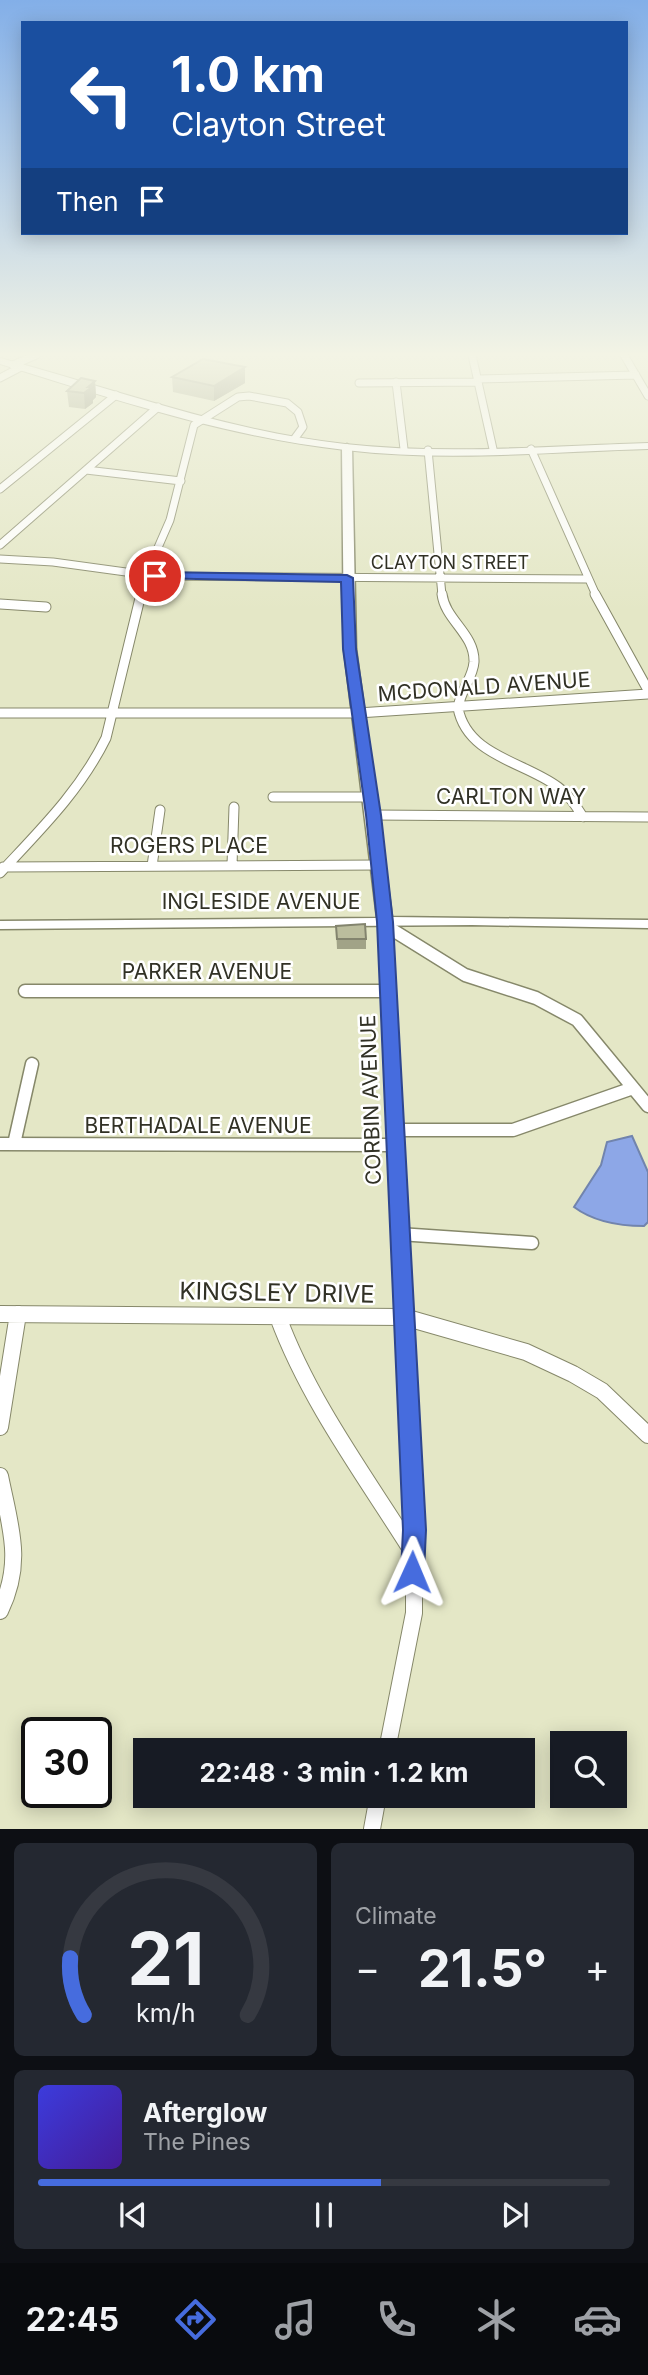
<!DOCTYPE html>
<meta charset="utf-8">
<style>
:root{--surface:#171b24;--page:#242831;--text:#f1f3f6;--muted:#9ea1a6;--line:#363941;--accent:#466cde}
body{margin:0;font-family:Inter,sans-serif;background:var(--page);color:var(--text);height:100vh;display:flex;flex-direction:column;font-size:26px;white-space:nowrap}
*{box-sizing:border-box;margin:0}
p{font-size:23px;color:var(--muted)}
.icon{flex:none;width:38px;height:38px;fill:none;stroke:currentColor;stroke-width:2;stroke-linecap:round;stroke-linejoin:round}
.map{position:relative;height:1829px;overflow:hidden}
.side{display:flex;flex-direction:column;gap:14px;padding:14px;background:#0d0f14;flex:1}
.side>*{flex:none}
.hud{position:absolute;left:21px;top:21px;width:607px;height:214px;border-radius:0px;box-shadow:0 4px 18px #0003;background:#1a4fa0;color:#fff;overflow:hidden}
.buttons{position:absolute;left:550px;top:1731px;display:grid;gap:14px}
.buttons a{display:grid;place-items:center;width:77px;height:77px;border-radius:0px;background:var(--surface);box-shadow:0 4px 18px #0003;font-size:35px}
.speed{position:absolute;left:21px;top:1717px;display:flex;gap:14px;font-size:35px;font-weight:700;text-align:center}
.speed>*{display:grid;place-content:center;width:91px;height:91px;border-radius:50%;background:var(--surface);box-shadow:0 4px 18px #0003;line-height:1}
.speed .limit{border:4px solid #111;border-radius:10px;background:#fff;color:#111}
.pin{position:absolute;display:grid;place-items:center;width:60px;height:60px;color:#fff;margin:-30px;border:4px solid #fff;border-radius:50%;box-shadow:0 2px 7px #0007}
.me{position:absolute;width:77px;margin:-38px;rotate:1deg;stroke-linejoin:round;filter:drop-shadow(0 0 5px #0008)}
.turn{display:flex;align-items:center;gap:24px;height:147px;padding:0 35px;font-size:32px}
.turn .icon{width:91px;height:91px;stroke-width:2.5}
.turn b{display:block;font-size:49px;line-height:60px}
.then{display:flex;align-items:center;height:66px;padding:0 35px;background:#0003;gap:14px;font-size:26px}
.big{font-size:52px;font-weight:700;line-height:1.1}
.side .card{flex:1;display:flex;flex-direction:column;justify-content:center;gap:10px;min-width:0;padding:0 24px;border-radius:10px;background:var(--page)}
.side .dial{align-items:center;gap:0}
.dial svg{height:182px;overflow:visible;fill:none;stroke:var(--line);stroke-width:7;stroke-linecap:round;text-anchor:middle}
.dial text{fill:var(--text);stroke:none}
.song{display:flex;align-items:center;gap:21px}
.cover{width:84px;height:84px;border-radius:10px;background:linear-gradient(135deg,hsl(240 70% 55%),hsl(260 70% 35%))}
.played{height:7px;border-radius:4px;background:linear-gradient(90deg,var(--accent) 60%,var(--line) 60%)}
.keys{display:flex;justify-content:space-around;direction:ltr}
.heat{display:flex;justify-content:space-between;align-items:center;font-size:38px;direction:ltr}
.side .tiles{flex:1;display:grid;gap:14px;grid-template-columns:1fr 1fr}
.card:last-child{grid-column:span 2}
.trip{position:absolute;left:133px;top:1738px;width:402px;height:70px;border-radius:0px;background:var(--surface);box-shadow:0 4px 18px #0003;font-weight:700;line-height:70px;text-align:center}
.tabs{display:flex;height:112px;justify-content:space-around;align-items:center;background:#090b0e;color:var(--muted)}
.tabs .icon{width:49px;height:49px}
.tabs .on{color:var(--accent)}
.tabs b{font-size:32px;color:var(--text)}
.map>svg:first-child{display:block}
.water{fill:#8da7e7;stroke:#7184ad;stroke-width:2}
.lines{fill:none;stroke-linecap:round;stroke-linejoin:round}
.street-far3-casing{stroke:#86886a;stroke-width:9}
.street-far2-casing{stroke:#86886a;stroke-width:11}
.street-far1-casing{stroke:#86886a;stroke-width:15}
.street-casing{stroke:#86886a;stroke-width:18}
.secondary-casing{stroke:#86886a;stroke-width:3}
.primary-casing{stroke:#86886a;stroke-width:2}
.street-far3{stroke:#fff;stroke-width:7}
.street-far2{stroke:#fff;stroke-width:9}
.street-far1{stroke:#fff;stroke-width:12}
.street{stroke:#fff;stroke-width:16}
.secondary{fill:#fff;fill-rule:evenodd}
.primary{fill:#fff;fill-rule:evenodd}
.wall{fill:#a1a387}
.shaded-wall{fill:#83846e}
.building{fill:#bbbd9d;stroke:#83846e;stroke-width:2}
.route{fill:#466cde;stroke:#2e4690;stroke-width:2}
.labels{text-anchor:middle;stroke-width:5;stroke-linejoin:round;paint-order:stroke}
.far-street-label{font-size:18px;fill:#313125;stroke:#fff}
.street-label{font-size:21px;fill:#313125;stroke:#fff}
.near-street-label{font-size:24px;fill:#313125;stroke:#fff}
</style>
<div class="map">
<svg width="648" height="1829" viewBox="0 0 648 1829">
<rect width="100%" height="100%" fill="#e4e7c6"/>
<path class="water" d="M632 1136 648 1172V1222L644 1226C619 1226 594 1222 574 1207L601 1165 607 1142Z"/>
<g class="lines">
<g class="street-far3-casing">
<path id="street-far3" d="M472 355 493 449
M624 355 648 396
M13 365 36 355
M0 378 21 367
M478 379 636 375
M396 382 404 449
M359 383 478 382
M531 449 596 595
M428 450 442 595
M86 470 181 481
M0 489 116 395
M0 545 158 407
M0 559 53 562 155 576 587 579
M141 595 146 575 170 520 194 425 238 397 249 396 287 403 298 412 303 427 295 438"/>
</g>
<g class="street-far2-casing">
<path id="street-far2" d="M442 594C445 620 475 634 474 662 473 678 460 691 458 708 467 756 525 762 558 787 569 795 576 806 583 817
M595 594 648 690
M0 604 46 607
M0 713H358L648 694
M273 797H370
M373 815 648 817
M232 865 234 807
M152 866 160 810
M3 867 378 865
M0 873C40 830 80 791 106 738L141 594"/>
</g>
<g class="street-far1-casing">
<path id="street-far1" d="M385 922 403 1308
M385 922 391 929 465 975 536 998 577 1020 648 1106
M25 991H389
M395 1130H513L633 1088
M0 1144 395 1145
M14 1144 32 1064
M399 1234 532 1243"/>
</g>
<g class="street-casing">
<path id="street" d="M0 1314 404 1317 526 1352 573 1374 602 1391 648 1435
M278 1317C309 1401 365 1476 412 1551
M0 1427 18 1314
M0 1476C10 1526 24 1562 0 1611
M387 1750 414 1613V1530L403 1307
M372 1829 378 1796"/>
</g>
<g class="secondary-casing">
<path id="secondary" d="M347 444 352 447 356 649 392 917 648 920V928L472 925 0 929V921L377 918 344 649 342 447Z"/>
</g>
<g class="primary-casing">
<path id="primary" d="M0 358C115 389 226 431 345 444 446 455 547 446 648 443V449C547 452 446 462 345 450 227 437 113 399 0 364Z"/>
</g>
<use href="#street-far3" class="street-far3"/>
<use href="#street-far2" class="street-far2"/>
<use href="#street-far1" class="street-far1"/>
<use href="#street" class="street"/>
<use href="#secondary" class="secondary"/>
<use href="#primary" class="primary"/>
</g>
<path class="wall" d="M245 367V383L214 401 173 392 172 377Z
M95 381 96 397 93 400V403L85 409 69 407 67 391Z
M336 926 366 939V949H337Z"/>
<path class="shaded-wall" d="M245 367V383L214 401V386Z
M95 381 96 397 93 400V403L85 409 84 393 88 387Z"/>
<path class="building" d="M203 359 245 367 214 386 172 377Z
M81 378 95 381 88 387H92L84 393 67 391Z
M365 924 366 939H337L336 926Z"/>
<linearGradient id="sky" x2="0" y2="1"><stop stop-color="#83afe8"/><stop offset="0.58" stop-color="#f3f4e5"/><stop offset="1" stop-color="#f3f4e5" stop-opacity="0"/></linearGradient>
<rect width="648" height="611" fill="url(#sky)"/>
<path class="route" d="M155 572 347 575 353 578 356 649 381 815 393 922 426 1530 424 1572 421 1579 412 1582 404 1579 401 1572 403 1530 377 922 366 815 343 649 341 582 151 578V573Z"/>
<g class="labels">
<g class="far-street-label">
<text x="450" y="569">CLAYTON STREET</text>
</g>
<g class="street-label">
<text transform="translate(484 687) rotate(-4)" y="7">MCDONALD AVENUE</text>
<text x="511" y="804">CARLTON WAY</text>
<text x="189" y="853">ROGERS PLACE</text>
<text x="261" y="909">INGLESIDE AVENUE</text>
<text x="207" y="979">PARKER AVENUE</text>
<text transform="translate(371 1100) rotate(-92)" y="7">CORBIN AVENUE</text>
<text x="198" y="1133">BERTHADALE AVENUE</text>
</g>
<g class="near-street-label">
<text transform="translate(277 1293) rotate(1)" y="8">KINGSLEY DRIVE</text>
</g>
</g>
</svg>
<div class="buttons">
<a><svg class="icon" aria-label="search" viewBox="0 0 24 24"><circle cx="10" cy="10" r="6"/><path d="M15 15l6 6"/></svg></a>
</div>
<div class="speed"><div class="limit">30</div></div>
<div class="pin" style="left:155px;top:576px;background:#d93025"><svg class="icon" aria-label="arrive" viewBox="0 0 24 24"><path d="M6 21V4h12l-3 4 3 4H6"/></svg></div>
<svg class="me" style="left:412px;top:1572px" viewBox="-20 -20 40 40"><path d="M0-17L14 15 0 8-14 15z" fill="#466cde" stroke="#fff" stroke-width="4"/></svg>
<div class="trip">22:48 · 3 min · 1.2 km</div>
<div class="hud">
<div class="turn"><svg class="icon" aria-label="left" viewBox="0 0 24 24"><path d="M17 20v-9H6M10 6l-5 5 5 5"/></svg><div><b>1.0 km</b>Clayton Street</div></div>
<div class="then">Then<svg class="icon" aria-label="arrive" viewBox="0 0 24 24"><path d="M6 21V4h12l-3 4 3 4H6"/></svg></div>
</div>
</div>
<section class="side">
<div class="tiles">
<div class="card dial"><svg viewBox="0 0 100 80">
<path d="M14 69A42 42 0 1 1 86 69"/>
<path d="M14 69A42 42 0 0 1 8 44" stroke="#466cde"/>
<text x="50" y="56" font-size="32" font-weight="700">21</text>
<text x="50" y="72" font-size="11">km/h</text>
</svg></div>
<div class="card"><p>Climate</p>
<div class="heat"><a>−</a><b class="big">21.5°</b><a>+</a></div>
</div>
<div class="card">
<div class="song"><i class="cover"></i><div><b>Afterglow</b><p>The Pines</p></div></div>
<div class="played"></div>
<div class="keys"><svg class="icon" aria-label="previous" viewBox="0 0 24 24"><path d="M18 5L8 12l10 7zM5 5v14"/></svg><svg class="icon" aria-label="pause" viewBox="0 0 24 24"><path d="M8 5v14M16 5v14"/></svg><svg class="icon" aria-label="next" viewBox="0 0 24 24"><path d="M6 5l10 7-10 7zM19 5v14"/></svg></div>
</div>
</div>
</section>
<nav class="tabs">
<b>22:45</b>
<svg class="icon on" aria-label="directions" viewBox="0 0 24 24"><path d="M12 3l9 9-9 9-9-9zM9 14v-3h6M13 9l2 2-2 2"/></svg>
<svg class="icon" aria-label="music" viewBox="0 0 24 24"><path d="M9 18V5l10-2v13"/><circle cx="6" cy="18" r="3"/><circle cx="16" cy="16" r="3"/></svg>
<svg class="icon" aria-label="phone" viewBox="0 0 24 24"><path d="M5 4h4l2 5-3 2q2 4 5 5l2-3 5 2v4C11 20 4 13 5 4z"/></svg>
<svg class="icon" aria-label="climate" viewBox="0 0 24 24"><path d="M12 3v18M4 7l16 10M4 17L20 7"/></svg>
<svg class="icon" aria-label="car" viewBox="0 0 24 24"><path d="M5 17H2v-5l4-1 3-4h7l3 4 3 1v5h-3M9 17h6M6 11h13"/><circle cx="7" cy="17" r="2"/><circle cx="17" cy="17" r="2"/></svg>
</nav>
